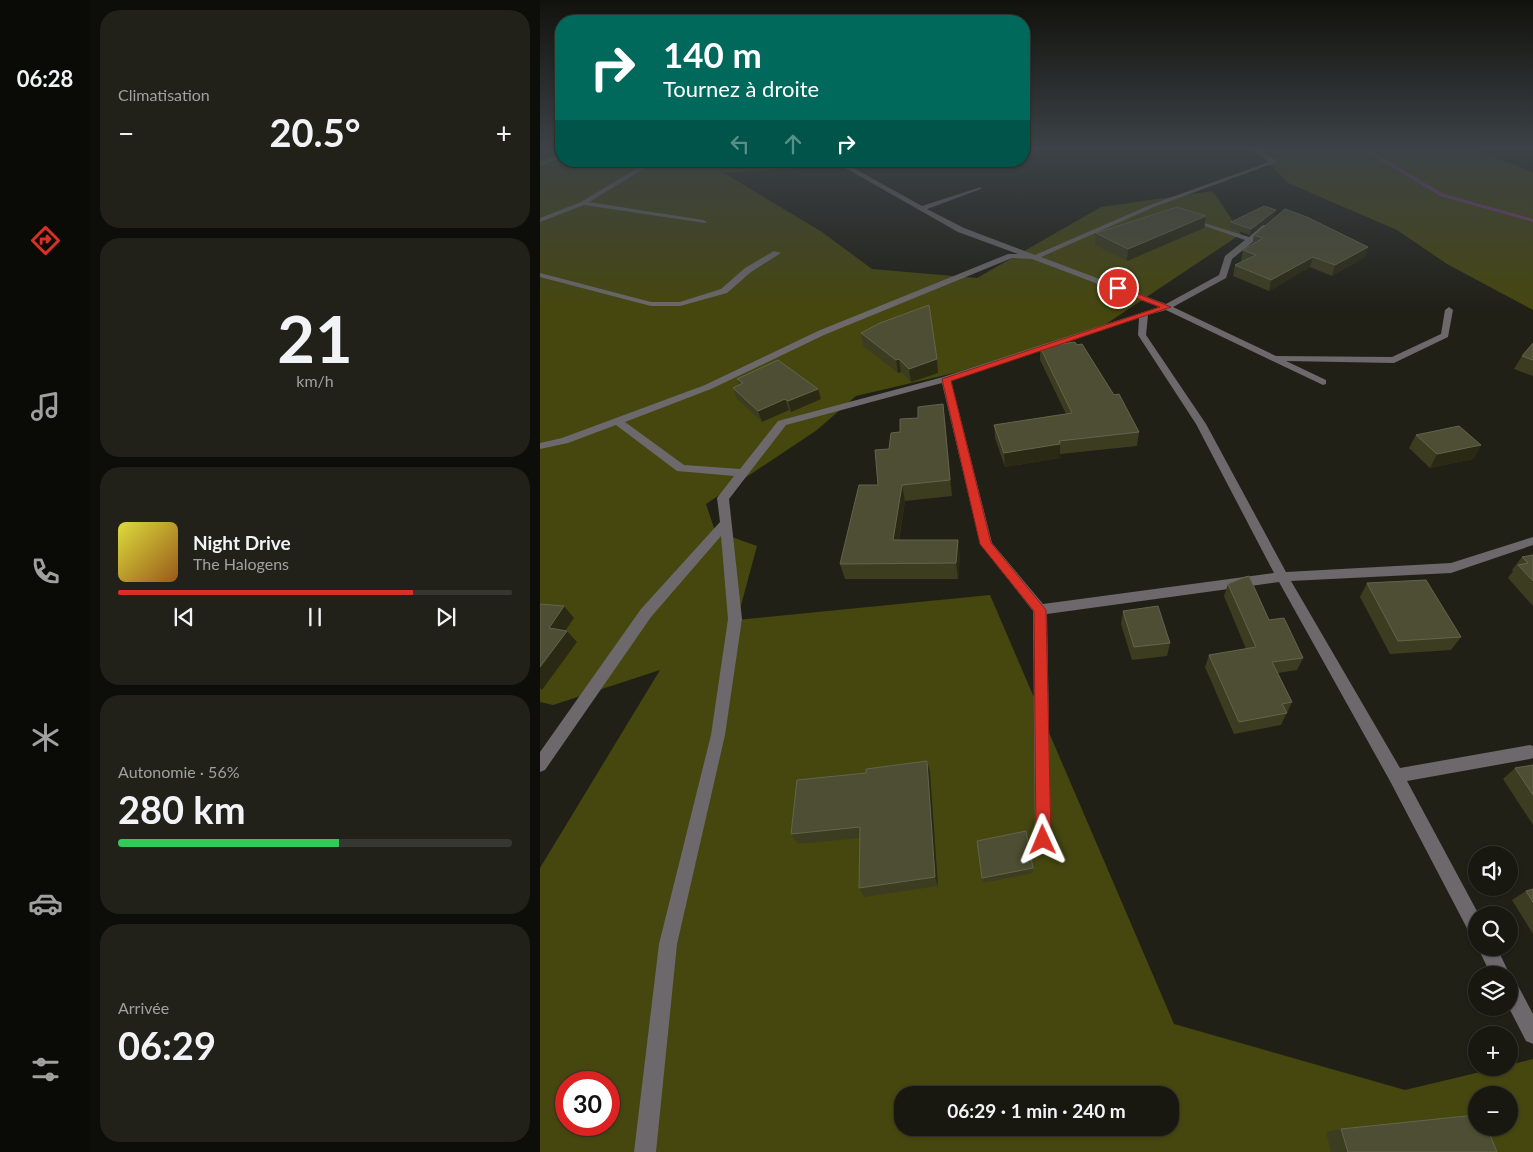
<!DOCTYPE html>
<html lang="fr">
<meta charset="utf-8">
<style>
:root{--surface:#181811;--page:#21211a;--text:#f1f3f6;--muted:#9fa09f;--line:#363731;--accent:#d93025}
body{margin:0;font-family:Lato,sans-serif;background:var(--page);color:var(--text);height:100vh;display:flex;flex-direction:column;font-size:19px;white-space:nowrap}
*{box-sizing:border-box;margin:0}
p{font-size:16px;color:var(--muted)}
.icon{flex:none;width:28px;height:28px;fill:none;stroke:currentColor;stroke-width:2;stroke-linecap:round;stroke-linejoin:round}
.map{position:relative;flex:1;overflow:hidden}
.drawer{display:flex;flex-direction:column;gap:10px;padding:10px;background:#0d0d09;width:450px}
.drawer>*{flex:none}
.guide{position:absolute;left:15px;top:15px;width:475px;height:152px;border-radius:20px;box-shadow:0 1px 4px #0004,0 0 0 1px var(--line);background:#00695c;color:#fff;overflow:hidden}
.buttons{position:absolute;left:928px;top:846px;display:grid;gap:10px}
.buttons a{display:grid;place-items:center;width:50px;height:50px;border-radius:50%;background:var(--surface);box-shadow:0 1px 4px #0004,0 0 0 1px var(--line);font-size:25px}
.speed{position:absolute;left:15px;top:1071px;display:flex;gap:10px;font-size:25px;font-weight:700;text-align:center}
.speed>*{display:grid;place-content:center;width:65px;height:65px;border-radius:50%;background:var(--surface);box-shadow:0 1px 4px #0004,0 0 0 1px var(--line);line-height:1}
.speed .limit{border:8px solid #d22;background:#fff;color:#111}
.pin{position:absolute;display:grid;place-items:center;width:42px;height:42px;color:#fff;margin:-21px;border:2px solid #fff;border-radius:50%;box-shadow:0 1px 5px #0007}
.me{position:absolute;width:55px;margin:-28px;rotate:359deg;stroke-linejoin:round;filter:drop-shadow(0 0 4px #0008)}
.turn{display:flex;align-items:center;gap:18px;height:105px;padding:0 25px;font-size:22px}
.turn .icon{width:65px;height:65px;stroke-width:2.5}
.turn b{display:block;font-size:35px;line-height:42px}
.lanes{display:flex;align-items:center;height:48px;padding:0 25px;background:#0003;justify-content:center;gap:25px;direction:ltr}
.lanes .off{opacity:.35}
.big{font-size:38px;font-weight:700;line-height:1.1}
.drawer .tile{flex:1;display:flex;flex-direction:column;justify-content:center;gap:8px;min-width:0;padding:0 18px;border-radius:20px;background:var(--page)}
.drawer .dial{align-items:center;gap:0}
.dial b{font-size:65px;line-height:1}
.song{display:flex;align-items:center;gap:15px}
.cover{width:60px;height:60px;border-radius:8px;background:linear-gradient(135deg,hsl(60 70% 55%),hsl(30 70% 35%))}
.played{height:5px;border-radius:2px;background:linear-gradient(90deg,var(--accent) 75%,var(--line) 75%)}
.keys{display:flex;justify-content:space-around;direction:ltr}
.heat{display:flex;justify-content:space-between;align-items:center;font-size:28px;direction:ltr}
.charge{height:8px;border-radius:4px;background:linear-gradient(90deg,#34c759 56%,var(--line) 0)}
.trip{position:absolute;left:354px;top:1086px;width:285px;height:50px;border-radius:20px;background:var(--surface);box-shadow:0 1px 4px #0004,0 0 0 1px var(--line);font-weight:700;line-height:50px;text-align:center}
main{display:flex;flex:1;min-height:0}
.menu{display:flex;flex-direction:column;width:90px;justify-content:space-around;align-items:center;background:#0a0a07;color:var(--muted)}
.menu .icon{width:35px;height:35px}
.menu .current{color:var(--accent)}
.menu b{font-size:22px;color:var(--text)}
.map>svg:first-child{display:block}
.green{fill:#46470f;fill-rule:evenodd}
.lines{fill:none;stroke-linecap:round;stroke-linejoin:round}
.stream{fill:#7c3f7e;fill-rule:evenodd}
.minor{fill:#6c686c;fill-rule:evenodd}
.wall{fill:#3c3d20}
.shaded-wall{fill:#2a2a14}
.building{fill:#4d4e33;stroke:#63644c}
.route{fill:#d93025;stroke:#8d1f18}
</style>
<main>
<nav class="menu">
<b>06:28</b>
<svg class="icon current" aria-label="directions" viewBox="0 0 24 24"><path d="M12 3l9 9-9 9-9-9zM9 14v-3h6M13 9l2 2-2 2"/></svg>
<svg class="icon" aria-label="music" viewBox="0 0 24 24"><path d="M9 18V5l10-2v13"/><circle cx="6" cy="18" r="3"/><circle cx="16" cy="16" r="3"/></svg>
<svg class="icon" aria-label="phone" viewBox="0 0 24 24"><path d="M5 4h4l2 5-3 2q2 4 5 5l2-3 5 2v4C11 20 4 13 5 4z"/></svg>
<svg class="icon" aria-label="climate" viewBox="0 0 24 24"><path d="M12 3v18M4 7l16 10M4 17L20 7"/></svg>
<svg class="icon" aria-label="car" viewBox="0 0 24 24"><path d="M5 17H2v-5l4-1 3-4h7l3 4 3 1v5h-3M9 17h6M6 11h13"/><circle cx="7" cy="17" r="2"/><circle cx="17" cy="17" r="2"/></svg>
<svg class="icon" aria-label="filters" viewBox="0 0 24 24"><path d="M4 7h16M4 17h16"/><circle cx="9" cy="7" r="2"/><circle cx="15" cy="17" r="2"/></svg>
</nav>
<section class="drawer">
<div class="tile"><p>Climatisation</p>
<div class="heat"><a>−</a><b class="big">20.5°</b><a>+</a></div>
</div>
<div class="tile dial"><b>21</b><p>km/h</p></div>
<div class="tile">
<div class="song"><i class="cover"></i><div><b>Night Drive</b><p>The Halogens</p></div></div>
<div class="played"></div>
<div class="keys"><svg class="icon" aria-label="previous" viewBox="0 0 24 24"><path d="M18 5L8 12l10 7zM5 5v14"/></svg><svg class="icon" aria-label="pause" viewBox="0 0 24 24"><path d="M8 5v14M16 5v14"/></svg><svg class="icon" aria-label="next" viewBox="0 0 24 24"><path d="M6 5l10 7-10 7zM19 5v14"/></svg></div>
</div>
<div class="tile"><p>Autonomie · 56%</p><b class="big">280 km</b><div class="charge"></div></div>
<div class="tile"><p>Arrivée</p><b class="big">06:29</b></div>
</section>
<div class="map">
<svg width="993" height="1152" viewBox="0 0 993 1152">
<rect width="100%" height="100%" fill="#202017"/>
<path class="green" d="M0 147H21V161H286L287 166 184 173 282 232 332 269 437 278 561 207 673 191 701 234 557 330 414 373 316 396 277 430 166 504 175 531 217 546 197 620 450 595 634 1024 865 1090 957 1068H969V1065L993 1059V1152H0V868L120 670 13 705 0 702ZM26 1082H69V1125H26ZM362 1095H630V1128H362ZM936 1095H969V1128H936Z
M706 147H927L993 172V310L907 264 857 230 748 183 725 159Z"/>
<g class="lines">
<path class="stream" d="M824 147 904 194 993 219V222L900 196 818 147Z"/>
<path class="minor" d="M709 147H717L737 162 614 207 501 257 626 304 679 275 685 256 705 240 648 220V218L709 237 723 225H729V229L692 259 686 278 633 307 736 356 852 357 901 334 905 310 909 307 913 310 908 337 854 363 746 361 786 380V384L783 385 626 310 608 315 606 335 666 424 746 572 911 563 993 537V545L911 573 751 581 860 768 990 745 993 746V758L990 759 867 781 939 915H936V937L930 934 850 781 739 582 507 614 511 840 509 846 503 848 497 846 495 840 493 611 440 544 402 383 246 425 189 499 202 619 185 735 137 944 116 1152H94L119 944 171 735 188 619 181 536 111 617 5 770 0 772V752L101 609 180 522 177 498 194 476 137 471 76 425 28 443 0 449V443L22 438 165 385 278 331 468 254H478L418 232 293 161H301L382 206 441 187V189L387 209 424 228 495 255 610 205 729 162ZM472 258 492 259 619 307 403 377 238 421 200 469 144 465 85 422 171 389 284 335ZM599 318 598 335 656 424 734 573 503 604 452 543 411 380Z
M21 154V158L0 166V162Z
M109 161H117L49 202 163 220 167 222 165 223 44 205 0 222V218L41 202Z
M234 251 241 253 211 272 187 293 140 306H111L0 277V273L111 302H140L181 289 205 268Z
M938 948H957L970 975 969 979V975H951Z
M969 980 976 982 993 1014V1044L986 1041 969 1008Z"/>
</g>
<path class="wall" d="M666 216 664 228 587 261 555 245 556 233Z
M734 216 710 235 690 228 691 222Z
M714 235 828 247 825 257 792 276 770 267 729 291 693 276 695 265 703 261H701L703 250 712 245Z
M321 333 398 373 371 382 361 372 358 373 323 346Z
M993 343V376L974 369 982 356Z
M500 347 599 432 597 446 520 454V458L465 467 455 438 454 425 526 414 500 360Z
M197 379 278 389 281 399 251 412 249 410 222 422 197 399 193 388 199 385Z
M405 420 412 496 365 501 359 540 420 555 418 579H305L300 564 338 485 349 449 360 432Z
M876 435 941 445 933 459 890 468 869 448Z
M993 555V606L968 578 973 571 972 570 982 557Z
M827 583 921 637 911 650 850 654 820 597Z
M688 584 729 620 763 658 757 670 738 673 752 702 741 725 694 734 665 667 669 655 706 649 684 596Z
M583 611 630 643 627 656 592 660 581 624Z
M387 761 390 772 398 886 324 897 319 888 320 838 258 844 251 834 326 773Z
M993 765V825L963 779 975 768Z
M493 868V873L443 883 442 878Z
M993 889V934L972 900 986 891Z
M801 1129 957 1152H791L786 1132Z"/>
<path class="shaded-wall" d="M736 210 734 216 710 235 711 229Z
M666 216 664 228 587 261 588 249Z
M828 247 825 257 792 276 795 265Z
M773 257 770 267 729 291 731 280Z
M359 359 361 372 358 373 356 360Z
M397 359 398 373 371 382 369 369Z
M278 389 281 399 251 412 248 401Z
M245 399 249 410 222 422 218 411Z
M403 404 405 420 412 496 410 480Z
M520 444V458L465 467 464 453Z
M941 445 933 459 890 468 897 454Z
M362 485 365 501 356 555 353 540Z
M418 540 420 555 418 579 416 563Z
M24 606 34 618 19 640 9 628Z
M27 631 37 642 2 690 0 688V667Z
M387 761 390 772 398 886 395 877Z"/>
<path class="building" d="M724 206 736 210 711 229 691 222Z
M637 207 666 216 588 249 556 233Z
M745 209 767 217 828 247 795 265 773 257 731 280 695 265 716 255 703 250 723 238 714 235Z
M389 305 397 359 369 369 359 359 356 360 321 333 340 323Z
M535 342 537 345 542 344 574 395 579 394 599 432 519 441 520 444 464 453 454 425 532 413 500 347Z
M993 343V360L982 356Z
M238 360 278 389 248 401 245 399 218 411 193 388 203 383 197 379Z
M403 404 410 480 362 485 353 540H418L416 563 300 564 319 485H338L335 450 349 449 351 433 360 432V419L378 418V407Z
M919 426 941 445 897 454 876 435Z
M993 555V581L978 565 988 563 982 557Z
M709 576 729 620 744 618 763 658 732 662 752 702 742 704 747 713 699 722 669 655 716 647 688 584 705 577Z
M886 580 921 637 858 641 827 583Z
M0 604 24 606 9 628 27 631 0 667Z
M618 606 630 643 594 647 583 611Z
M387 761 395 877 319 888 320 827 251 834 257 780 326 773V769Z
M993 765V795L975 768Z
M486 831 493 868 442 878 437 841Z
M993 889V902L986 891Z
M936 1115V1128H947L957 1152H808L801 1129Z"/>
<linearGradient id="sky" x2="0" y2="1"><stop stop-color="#12120d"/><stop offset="0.48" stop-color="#3c4247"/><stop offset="1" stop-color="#3c4247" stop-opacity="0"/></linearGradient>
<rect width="993" height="309" fill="url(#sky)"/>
<path class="route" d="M578 286 631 307 411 381 451 543 506 610 511 840 509 845 503 847 498 845 496 840 494 611 440 544 402 379 620 307 575 290V287Z"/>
</svg>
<div class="buttons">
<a><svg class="icon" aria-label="sound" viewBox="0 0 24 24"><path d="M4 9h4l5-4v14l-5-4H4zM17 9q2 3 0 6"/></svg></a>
<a><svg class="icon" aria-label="search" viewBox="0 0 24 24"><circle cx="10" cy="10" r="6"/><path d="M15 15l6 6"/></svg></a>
<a><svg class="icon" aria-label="layers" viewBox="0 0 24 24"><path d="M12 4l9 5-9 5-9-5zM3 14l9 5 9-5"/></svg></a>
<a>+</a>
<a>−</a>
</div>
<div class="speed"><div class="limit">30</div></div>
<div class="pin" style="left:578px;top:288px;background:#d93025"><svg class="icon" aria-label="arrive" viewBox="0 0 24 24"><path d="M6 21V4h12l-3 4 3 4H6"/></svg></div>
<svg class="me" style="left:503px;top:840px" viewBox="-20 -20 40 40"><path d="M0-17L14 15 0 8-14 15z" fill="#d93025" stroke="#fff" stroke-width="4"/></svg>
<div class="trip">06:29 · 1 min · 240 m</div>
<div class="guide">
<div class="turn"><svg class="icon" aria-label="right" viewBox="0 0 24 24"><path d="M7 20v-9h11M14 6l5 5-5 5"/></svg><div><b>140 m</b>Tournez à droite</div></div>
<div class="lanes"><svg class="icon off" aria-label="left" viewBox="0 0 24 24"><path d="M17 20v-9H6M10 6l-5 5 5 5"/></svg><svg class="icon off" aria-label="ahead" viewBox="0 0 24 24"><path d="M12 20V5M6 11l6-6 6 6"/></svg><svg class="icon" aria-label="right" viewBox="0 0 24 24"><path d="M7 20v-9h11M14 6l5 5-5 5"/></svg></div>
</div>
</div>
</main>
